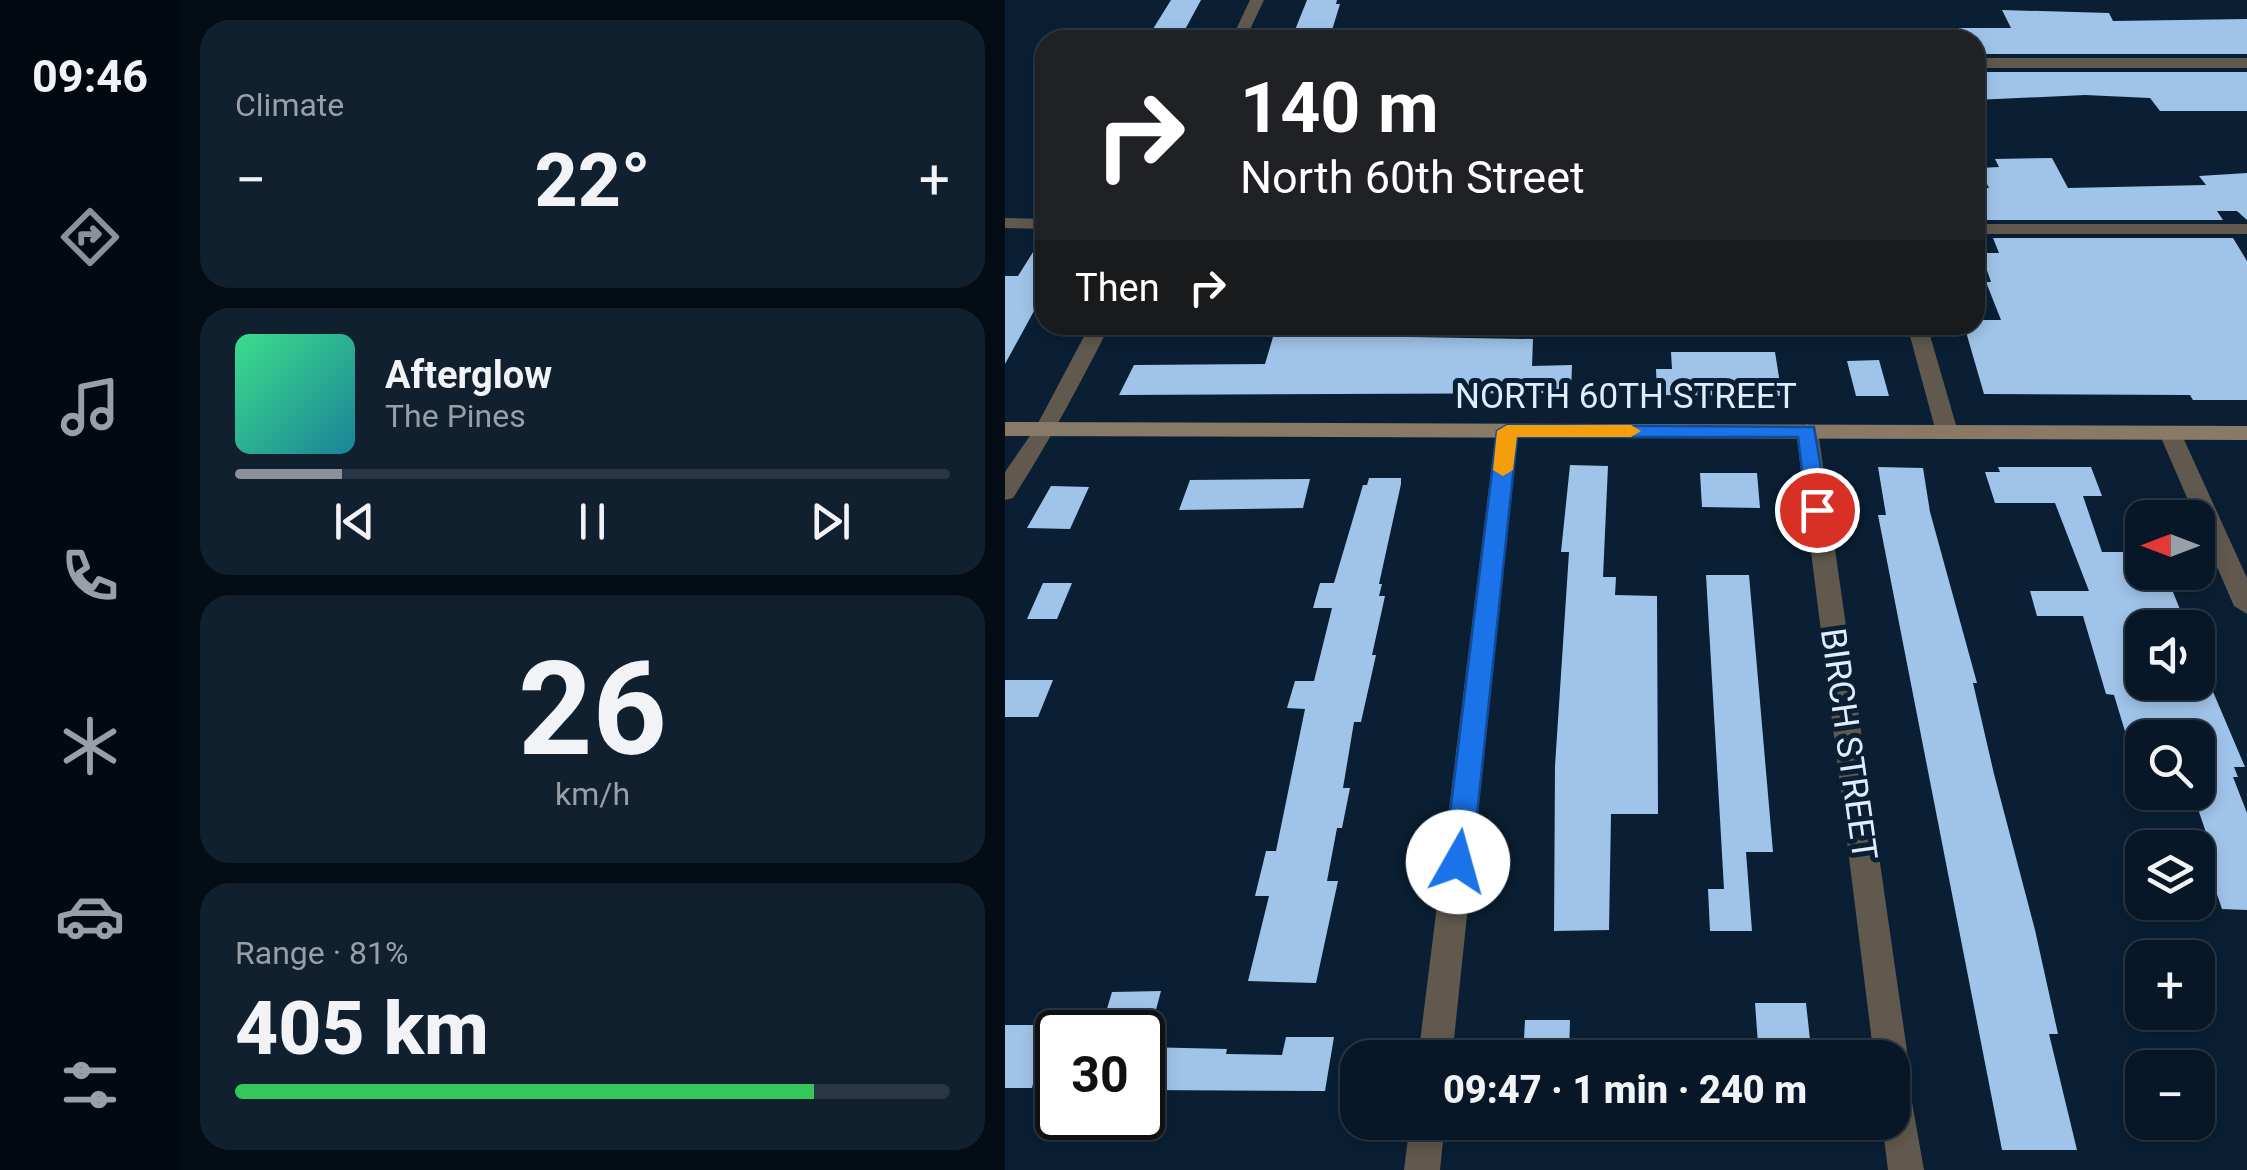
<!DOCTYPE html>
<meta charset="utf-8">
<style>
:root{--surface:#081727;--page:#11202f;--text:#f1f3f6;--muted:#989fa7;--line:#293644;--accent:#8c9099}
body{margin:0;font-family:Roboto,sans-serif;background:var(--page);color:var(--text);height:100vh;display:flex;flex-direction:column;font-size:38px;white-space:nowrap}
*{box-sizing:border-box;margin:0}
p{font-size:32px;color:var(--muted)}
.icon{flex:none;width:55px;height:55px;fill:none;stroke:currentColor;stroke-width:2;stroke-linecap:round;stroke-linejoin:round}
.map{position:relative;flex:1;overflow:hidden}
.drawer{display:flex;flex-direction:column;gap:20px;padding:20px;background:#040d15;width:825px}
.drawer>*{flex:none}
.hud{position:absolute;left:30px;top:30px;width:950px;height:305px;border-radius:30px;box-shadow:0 5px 15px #0003,0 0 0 2px var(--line);background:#202124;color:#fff;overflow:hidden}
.needle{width:65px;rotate:270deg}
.controls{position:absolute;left:1120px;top:500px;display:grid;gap:20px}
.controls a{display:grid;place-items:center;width:90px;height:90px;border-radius:20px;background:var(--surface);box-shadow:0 5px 15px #0003,0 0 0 2px var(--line);font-size:50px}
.speed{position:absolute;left:30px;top:1010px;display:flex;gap:20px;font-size:50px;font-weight:700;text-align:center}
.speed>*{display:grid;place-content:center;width:130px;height:130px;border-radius:50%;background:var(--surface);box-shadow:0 5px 15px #0003,0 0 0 2px var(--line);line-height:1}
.speed .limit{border:5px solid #111;border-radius:15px;background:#fff;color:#111}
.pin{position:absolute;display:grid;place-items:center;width:85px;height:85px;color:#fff;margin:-42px;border:5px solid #fff;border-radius:50%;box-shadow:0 2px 10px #0007}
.me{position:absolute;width:110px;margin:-55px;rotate:7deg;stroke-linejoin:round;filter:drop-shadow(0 0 8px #0008)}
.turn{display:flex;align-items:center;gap:35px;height:210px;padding:0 40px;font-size:45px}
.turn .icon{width:130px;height:130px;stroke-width:2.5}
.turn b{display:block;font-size:70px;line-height:85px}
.then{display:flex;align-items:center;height:95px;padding:0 40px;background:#0003;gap:20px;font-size:38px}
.big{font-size:75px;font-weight:800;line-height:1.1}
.drawer .widget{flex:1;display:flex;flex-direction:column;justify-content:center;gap:15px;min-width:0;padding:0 35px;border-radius:30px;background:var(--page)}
.drawer .dial{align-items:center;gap:0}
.dial b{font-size:130px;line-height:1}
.song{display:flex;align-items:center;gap:30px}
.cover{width:120px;height:120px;border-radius:15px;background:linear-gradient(135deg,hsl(150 70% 55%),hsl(190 70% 35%))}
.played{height:10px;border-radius:5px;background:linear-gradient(90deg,var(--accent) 15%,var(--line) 15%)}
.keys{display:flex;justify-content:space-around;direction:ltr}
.heat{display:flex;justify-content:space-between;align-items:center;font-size:55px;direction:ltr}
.charge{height:15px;border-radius:8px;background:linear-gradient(90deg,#34c759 81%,var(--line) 0)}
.trip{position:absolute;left:335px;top:1040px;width:570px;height:100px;border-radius:30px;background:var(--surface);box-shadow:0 5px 15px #0003,0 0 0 2px var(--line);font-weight:800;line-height:100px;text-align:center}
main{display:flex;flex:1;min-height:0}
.tab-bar{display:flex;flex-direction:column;width:180px;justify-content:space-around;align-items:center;background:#030910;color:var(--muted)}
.tab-bar .icon{width:70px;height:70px}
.tab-bar .on{color:var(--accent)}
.tab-bar b{font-size:45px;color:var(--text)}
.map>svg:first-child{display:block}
.building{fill:#a0c4e9}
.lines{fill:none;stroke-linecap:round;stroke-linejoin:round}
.minor{fill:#61594d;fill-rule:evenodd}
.secondary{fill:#887a67;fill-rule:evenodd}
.route{fill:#1a73e8;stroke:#114b97;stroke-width:2.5}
.slow{fill:#f59e0b}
.labels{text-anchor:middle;stroke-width:10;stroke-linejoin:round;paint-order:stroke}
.street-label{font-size:35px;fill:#e0edfc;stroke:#0a1f34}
</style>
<main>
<nav class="tab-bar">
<b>09:46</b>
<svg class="icon on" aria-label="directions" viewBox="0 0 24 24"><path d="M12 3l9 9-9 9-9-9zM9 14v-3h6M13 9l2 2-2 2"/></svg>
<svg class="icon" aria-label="music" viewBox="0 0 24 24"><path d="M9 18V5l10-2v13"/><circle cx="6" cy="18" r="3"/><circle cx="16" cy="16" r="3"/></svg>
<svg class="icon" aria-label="phone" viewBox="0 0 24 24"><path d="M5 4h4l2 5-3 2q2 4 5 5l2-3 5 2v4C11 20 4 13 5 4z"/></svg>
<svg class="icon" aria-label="climate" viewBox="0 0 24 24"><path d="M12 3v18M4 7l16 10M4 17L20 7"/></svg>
<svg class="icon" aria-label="car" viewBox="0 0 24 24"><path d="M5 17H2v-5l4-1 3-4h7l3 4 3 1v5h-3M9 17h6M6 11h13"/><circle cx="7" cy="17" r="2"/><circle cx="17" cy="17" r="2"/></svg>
<svg class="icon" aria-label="filters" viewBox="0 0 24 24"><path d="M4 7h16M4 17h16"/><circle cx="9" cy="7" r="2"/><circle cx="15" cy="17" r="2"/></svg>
</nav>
<section class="drawer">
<div class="widget"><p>Climate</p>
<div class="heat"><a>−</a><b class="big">22°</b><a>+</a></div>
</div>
<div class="widget">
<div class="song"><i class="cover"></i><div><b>Afterglow</b><p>The Pines</p></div></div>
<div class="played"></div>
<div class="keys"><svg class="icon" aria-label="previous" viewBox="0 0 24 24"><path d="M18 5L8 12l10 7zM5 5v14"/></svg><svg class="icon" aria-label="pause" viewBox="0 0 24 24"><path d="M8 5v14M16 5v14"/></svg><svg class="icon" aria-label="next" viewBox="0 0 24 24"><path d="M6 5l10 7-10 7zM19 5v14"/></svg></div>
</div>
<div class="widget dial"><b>26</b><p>km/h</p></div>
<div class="widget"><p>Range · 81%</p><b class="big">405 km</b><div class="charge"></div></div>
</section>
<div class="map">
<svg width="1242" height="1170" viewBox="0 0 1242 1170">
<rect width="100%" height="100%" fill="#0a1f34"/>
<path class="building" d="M166 0H196L176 37H143Z
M302 0H332L331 4H335L324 40H286Z
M997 10 1104 13 1108 21 1242 19V54H970V40H958L953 28H1006Z
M970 72H1242V111H1155L1145 98 1080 95 970 100Z
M1047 158 1063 188 1201 185 1194 176 1242 173V220L1232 211H1212L1218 220H980L970 188H984L974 168 994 167 990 159Z
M40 233V301L35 311H29L0 364V276H13Z
M988 238H1228L1242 261V400H1188L1185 395 979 394 959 325H970V320H996L981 282H986L976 253H994Z
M289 335 528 339 527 366 567 365 566 393 114 395 129 365 260 364 268 337Z
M666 352H770L777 396 652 395 651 369H667Z
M874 360 884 396H851L842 361Z
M565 465 603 466 598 577H611L610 595 652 596 653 814H606L604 930 549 931 550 766 564 552H556Z
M873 467 918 468 925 512 972 683H968L989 774 1030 930 1053 1034H1044L1072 1150H997L873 515H881Z
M993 467H1086L1097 496H1078L1097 552H1138V572H1160L1176 612H1138V687H1206L1240 767H1229L1233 777H1228L1242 813V910L1217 909 1202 865H1212L1192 806V738H1122L1109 695 1101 694 1078 616H1032L1025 591H1084L1050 503H990L980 472H995Z
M695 473H752L755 508 697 507Z
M364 478H396V484L374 584H377L374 596H380L367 655H371L356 722H349L338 788H345L337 828H332L322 881H333L311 983 243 981 264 896H250L261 851H271L300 709 282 708 290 681H309L327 608H308L315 583H329L358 485H362Z
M305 479 298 508 174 510 185 480Z
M46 486 84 487 65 529 22 528Z
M701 575H744L768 852H741L747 931H705L703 889H719Z
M38 583H67L52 619H22Z
M0 680H48L33 717H0Z
M156 991 145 1032H95L107 992Z
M750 1003H801L807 1058H754Z
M520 1020H565L564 1058H518Z
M0 1025H52V1076H30L27 1088H0Z
M281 1037H329L320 1091 138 1090V1047L222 1049 221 1054 277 1055Z"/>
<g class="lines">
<path class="minor" d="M245 0H259L240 40H226Z
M970 58H1242V68H970Z
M0 218 40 219V229L0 228Z
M970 224H1242V234H970Z
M85 325H105C75 384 44 442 8 498L0 500V472L31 427Z
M902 325H922L953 432 950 437H934L931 432Z
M502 424 513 431 447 1058H413L491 431Z
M802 424 813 431 903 1058 900 1063 919 1170H883L877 1122H888V1058H869L791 431Z
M1165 426 1176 433 1242 578V614L1229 606 1154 433Z
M405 1122H440L435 1170H399Z"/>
<path class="secondary" d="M0 422 1242 426V440L0 436Z"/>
</g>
<path class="route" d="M502 425 809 427 823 510 812 516 802 510 793 437H512L467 862 463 869H443L439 862 492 431Z"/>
<path class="slow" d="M502 425H626L636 431 626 437H512L508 470 498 476 488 470 492 431Z"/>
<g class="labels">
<g class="street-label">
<text x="621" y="408">NORTH 60TH STREET</text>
<text transform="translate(844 744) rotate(82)" y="12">BIRCH STREET</text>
</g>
</g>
</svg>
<div class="controls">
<a><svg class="needle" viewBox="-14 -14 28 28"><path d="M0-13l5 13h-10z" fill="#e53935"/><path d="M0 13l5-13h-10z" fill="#989fa7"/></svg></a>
<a><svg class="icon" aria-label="sound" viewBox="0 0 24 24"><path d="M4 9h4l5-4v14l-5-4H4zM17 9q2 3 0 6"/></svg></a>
<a><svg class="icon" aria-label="search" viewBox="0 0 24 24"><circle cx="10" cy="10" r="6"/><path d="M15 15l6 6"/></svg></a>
<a><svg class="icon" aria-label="layers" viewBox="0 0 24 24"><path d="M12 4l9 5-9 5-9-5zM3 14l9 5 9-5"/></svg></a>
<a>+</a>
<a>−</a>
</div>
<div class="speed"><div class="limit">30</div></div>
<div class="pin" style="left:812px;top:510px;background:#d93025"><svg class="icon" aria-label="arrive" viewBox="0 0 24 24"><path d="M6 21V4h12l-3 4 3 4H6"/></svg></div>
<svg class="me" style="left:453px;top:862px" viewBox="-20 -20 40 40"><circle r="19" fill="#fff"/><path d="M0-13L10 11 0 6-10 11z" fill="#1a73e8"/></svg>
<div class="trip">09:47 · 1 min · 240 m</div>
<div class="hud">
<div class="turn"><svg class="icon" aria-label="right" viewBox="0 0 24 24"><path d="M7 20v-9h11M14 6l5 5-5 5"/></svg><div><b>140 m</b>North 60th Street</div></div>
<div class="then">Then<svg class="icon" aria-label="right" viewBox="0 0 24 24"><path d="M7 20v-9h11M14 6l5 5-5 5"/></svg></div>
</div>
</div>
</main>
